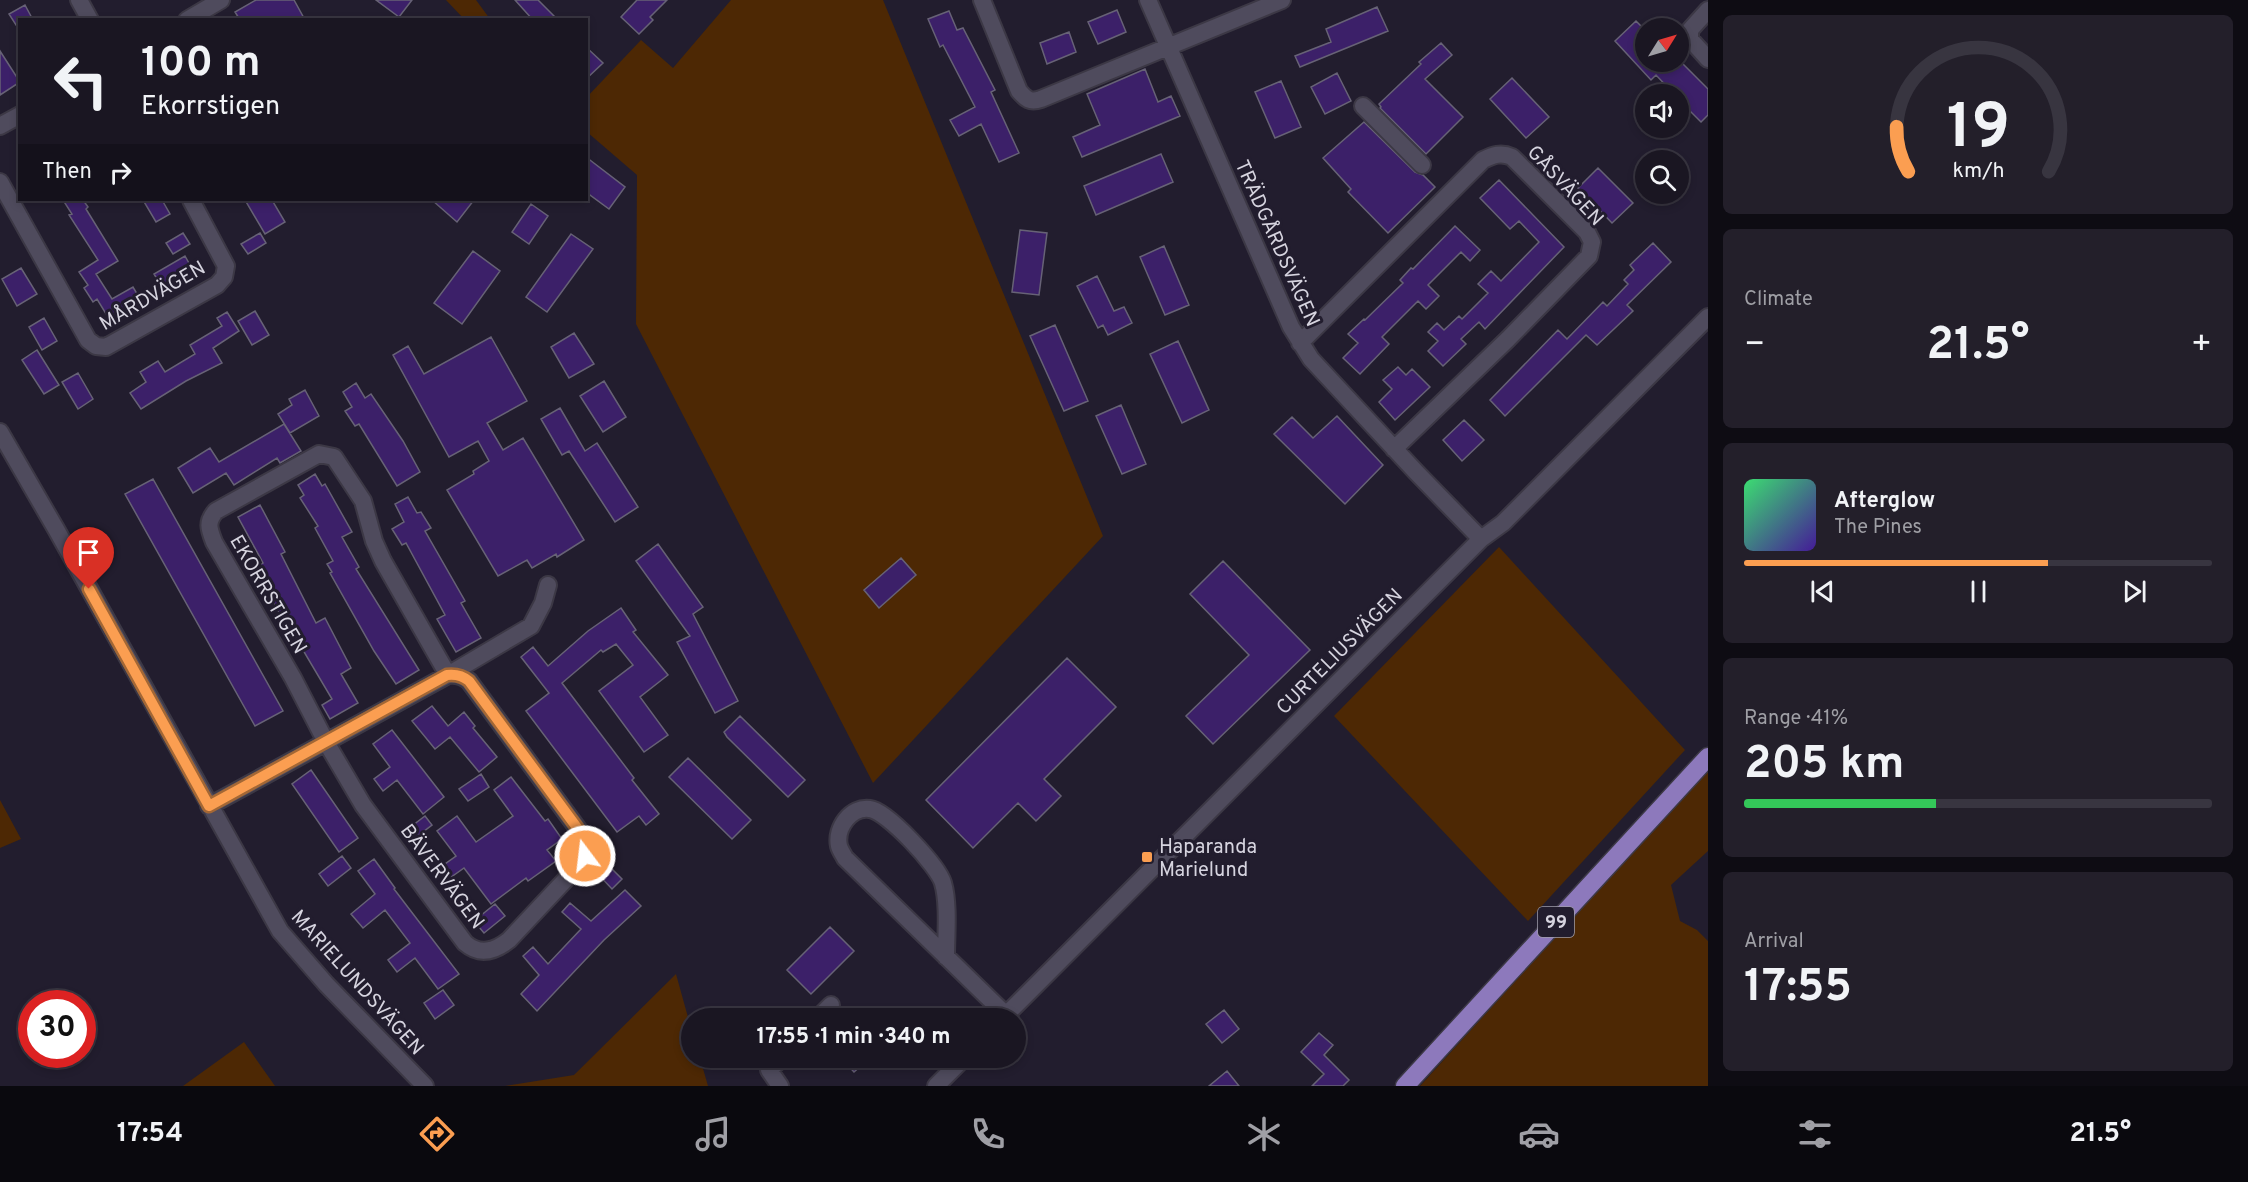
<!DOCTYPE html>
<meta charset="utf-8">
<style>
:root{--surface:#1a1622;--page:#231f2a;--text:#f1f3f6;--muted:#9f9fa5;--line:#383540;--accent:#fb9e51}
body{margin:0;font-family:Overpass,sans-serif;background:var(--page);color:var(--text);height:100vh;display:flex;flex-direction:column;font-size:22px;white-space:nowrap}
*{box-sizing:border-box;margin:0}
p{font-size:20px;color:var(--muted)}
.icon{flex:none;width:33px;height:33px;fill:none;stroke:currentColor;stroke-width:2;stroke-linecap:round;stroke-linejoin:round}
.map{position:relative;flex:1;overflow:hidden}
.sheet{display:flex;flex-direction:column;gap:15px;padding:15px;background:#0e0c13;width:540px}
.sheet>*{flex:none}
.banner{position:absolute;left:18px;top:18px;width:570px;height:183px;border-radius:0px;box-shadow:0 3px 9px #0003,0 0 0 2px var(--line);background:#1a1622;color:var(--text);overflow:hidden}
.needle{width:39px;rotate:53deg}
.tools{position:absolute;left:1635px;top:18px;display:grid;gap:12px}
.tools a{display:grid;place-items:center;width:54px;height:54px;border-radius:50%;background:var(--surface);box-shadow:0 3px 9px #0003,0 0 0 2px var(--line);font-size:30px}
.speed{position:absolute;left:18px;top:990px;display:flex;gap:12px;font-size:30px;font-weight:700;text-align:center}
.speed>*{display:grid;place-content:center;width:78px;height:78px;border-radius:50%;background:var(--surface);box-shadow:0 3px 9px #0003,0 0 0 2px var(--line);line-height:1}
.speed .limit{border:9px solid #d22;background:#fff;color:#111}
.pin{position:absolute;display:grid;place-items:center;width:51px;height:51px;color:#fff;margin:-62px -26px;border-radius:50% 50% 50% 0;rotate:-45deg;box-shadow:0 0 6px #0007}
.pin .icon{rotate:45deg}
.me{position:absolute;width:66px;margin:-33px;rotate:345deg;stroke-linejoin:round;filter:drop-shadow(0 0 4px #0008)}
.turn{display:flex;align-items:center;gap:21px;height:126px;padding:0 24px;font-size:27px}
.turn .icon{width:78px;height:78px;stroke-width:2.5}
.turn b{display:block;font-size:42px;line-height:51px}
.then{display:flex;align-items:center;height:57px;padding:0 24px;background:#0003;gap:12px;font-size:22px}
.big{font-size:45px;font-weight:700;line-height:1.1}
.sheet .card{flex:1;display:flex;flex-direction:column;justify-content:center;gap:9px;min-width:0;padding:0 21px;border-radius:9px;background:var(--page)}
.sheet .dial{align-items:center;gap:0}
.dial svg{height:156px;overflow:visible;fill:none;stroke:var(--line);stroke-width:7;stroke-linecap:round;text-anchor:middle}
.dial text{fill:var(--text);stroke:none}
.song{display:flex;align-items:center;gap:18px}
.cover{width:72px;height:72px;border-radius:9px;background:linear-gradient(135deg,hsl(140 70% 55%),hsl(260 70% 35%))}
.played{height:6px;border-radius:3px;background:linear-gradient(90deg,var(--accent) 65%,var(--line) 65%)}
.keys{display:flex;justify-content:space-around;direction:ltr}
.heat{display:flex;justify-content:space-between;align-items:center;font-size:33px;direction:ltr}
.charge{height:9px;border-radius:4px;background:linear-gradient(90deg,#34c759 41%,var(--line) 0)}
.trip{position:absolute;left:681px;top:1008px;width:345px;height:60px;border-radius:30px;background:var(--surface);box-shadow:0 3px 9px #0003,0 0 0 2px var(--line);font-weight:700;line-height:60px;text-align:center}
.tab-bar{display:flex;height:96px;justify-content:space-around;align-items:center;background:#0a090e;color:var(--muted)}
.tab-bar .icon{width:42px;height:42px}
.tab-bar .current{color:var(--accent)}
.tab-bar b{font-size:27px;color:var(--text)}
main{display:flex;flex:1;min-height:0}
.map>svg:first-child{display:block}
.green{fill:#4d2804}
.building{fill:#3c2069;stroke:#676276;stroke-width:1.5}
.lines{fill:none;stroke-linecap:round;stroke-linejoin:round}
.minor-casing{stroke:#3c3845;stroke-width:20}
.major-casing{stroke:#3c3845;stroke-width:21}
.minor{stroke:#4f4b5d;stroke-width:16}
.major{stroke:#8d79bc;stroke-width:18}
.route-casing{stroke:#a36735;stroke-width:15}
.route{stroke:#fb9e51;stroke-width:10}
.poi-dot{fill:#fb9e51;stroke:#221d2e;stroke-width:2}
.labels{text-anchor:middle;stroke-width:6;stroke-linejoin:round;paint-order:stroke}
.shield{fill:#221d2e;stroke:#a09daa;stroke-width:1.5}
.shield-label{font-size:18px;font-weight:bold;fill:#d6d4df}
.street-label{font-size:20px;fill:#d6d4df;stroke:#221d2e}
.poi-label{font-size:20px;fill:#d6d4df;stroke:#221d2e;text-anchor:start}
</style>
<main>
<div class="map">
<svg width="1708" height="1086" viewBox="0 0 1708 1086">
<rect width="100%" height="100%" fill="#221d2e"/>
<path class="green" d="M446 0H476L490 19H464Z
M731 0H883L1103 536 873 783 636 324 637 175 587 132 586 98 641 40 673 68Z
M1499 547 1685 750 1528 921 1334 716Z
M1708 772V851L1671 885 1680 921 1697 930 1708 941V1086H1420L1629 856Z
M0 800 21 839 0 848Z
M676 974 691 1028 692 1058H700L708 1086H505L574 1075Z
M244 1042 275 1086H183Z"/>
<path class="building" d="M256 0H294L305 20H240L235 12Z
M376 0H412L399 17Z
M515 0H538L558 20H533Z
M637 0H667L650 17 653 20 639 34 621 17Z
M25 5 33 20H20V22L16 25 9 14Z
M1377 7 1388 31 1300 67 1295 56 1331 42 1326 29Z
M1117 10 1126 32 1098 44 1088 22Z
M949 11 957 30 963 28 995 90 991 92 1019 153 999 162 981 124 959 136 950 120 975 107 943 45 940 47 928 19Z
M1636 21 1646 31V62H1681L1708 89V115L1701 122 1678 99V94H1674L1656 75 1651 80 1615 41Z
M1069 32 1076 52 1047 64 1040 43Z
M1441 43 1452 55 1425 79 1463 117 1426 154 1380 108 1381 107 1379 104 1421 64 1419 62Z
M586 47 603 63 586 79Z
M0 51 20 82 0 95Z
M1145 69 1158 102 1171 96 1180 116 1082 157 1073 137 1100 125 1087 94Z
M1337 73 1351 101 1325 114 1311 87Z
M1512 78 1549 117 1526 138 1490 99Z
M1281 81 1301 127 1275 138 1255 92Z
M1364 122 1415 172 1423 175 1435 187 1388 233 1348 192 1351 189 1323 158Z
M1161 154 1173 182 1096 215 1084 186Z
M586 157 625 187 609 209 586 192Z
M1598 168 1633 203 1612 223 1578 188Z
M1499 180 1564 247 1485 329 1479 322 1461 339 1466 344 1443 366 1428 351 1438 341 1428 332 1437 323 1444 330 1459 316 1462 319 1488 293 1478 284 1491 271 1501 281 1539 242 1519 221 1510 229 1480 198Z
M63 200H83L88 207 86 209 118 261 96 274 112 299 133 287 143 304 111 322 97 299 93 302 84 288 88 285 79 272 98 260 69 215 72 214Z
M143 200H162L170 214 156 222Z
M245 200H272L285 222 265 234Z
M432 200H474L457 222Z
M531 204 548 216 529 244 512 232Z
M1455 226 1480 250 1470 261 1461 252 1428 285 1439 296 1426 309 1418 301 1382 337 1389 344 1360 374 1343 358 1358 343 1348 334 1364 319 1365 320 1403 283 1400 280 1411 268 1413 269Z
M1020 230 1047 233 1039 295 1012 292Z
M183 233 190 244 173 254 166 243Z
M260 233 266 243 248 254 241 244Z
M571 234 593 249 547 312 526 297Z
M1653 243 1671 262 1627 305 1633 311 1597 345 1586 335 1505 416 1490 400 1558 330 1567 339 1603 302 1607 306 1628 284 1624 280 1634 270 1630 265Z
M1164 246 1189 305 1165 315 1140 257Z
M473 251 500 271 462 324 434 303Z
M185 256 195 274 165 292 154 274Z
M21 268 37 294 17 306 2 279Z
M1097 276 1114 311 1124 307 1132 323 1108 335 1103 325 1098 328 1077 286Z
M255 311 269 335 252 345 238 321Z
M227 312 239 331 213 348 222 363 186 381 141 409 130 393 146 382 140 372 158 361 165 372 195 354 190 345 222 326 217 318Z
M44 318 57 341 42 350 29 327Z
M1055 325 1088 401 1064 411 1030 336Z
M574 333 594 364 569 378 551 347Z
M491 337 527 401 487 423 503 450 523 438 584 540 557 557 556 554 532 568 527 560 498 576 447 490 474 474 473 471 489 461 478 441 449 457 393 355 408 346 424 374Z
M1178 341 1209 410 1182 423 1150 354Z
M37 350 59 385 44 394 22 360Z
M1398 367 1406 375 1412 369 1430 387 1395 420 1379 402 1392 389 1383 380Z
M78 373 93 399 78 409 62 382Z
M604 381 626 417 603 432 580 396Z
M356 383 365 398 371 394 403 441 420 472 397 486 359 424 355 426 345 411 352 407 343 392Z
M305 390 319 416 290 433 278 414 292 405 289 399Z
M1121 405 1146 464 1122 474 1096 416Z
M560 408 585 451 597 443 638 507 615 522 569 451 562 455 541 419Z
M1337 416 1383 465 1345 504 1274 434 1292 417 1313 438Z
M1464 420 1484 440 1462 461 1443 440Z
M284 424 301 451 280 463 277 458 234 485 226 473 193 493 178 468 210 448 219 462Z
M315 474 322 486 325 484 352 532 342 537 359 567 356 569 419 670 396 684 374 651 330 573 332 572 327 564 333 561 315 528 318 526 300 498 304 495 298 485Z
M153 479 283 711 255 726 125 494Z
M408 497 417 513 421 512 431 528 425 531 465 601 461 603 481 638 456 652 437 619 445 615 406 543 402 545 392 529 404 522 395 504Z
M260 505 285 552 281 554 316 623 325 618 351 668 341 674 358 703 330 719 322 705 332 699 287 623 285 624 268 592 265 593 252 569 263 563 238 517Z
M658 544 703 607 693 614 738 701 715 713 677 642 690 636 636 561Z
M901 558 916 575 879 608 864 590Z
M1223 561 1310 650 1213 744 1186 716 1249 655 1190 594Z
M621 608 636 630 633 632 668 675 640 697 668 735 644 752 599 691 633 665 616 644 603 652 601 650 562 683 634 778 632 780 659 814 646 825 639 816 617 832 526 711 549 693 521 657 533 647 548 666 588 631Z
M1067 658 1116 707 1044 779 1061 796 1036 821 1018 803 973 848 926 800Z
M432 706 448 726 464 712 475 726 473 728 497 757 479 772 450 737 435 749 412 721Z
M740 716 805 780 788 797 727 737 724 732Z
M392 730 444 797 423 814 397 780 383 791 374 779 390 767 373 744Z
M688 758 751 820 732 839 669 777Z
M311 770 358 838 339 852 292 784Z
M481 774 489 787 468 801 459 789Z
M511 777 545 821 548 819 562 839 547 850 556 861 528 881 526 878 491 904 464 868 447 880 438 869 456 856 437 831 457 816 476 842 513 816 494 790Z
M425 816 432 825 415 838 408 829Z
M342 856 351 868 328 886 319 874Z
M374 859 395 888 394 889 459 974 438 989 415 958 397 972 388 960 410 943 385 910 363 928 351 914 375 894 358 871Z
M606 863 622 879 612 889 597 873Z
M625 890 641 906 604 940 537 1011 521 994 539 975 523 956 533 947 548 964 581 929 562 912 570 903 591 921Z
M495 904 505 916 484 933 474 921Z
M830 927 854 951 811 994 787 970Z
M443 990 454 1005 435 1019 424 1003Z
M1224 1010 1239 1029 1222 1043 1206 1024Z
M1319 1033 1333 1045 1324 1055 1349 1080 1343 1086H1312L1324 1074 1301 1052Z
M841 1058H870L854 1072Z
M1227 1071 1239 1086H1209Z"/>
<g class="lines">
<g class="minor-casing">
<path id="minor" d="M79 0 90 20
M982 0 1019 91C1026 99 1030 103 1041 99L1282 0
M1148 0 1291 327 1311 359 1416 472 1481 539
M1708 10 1690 30V39L1708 59
M187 20 221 0
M1363 106 1422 165
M0 126 20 115
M0 182 88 340 96 346 106 347 217 285 224 277 226 266 191 200
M1300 343 1483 160C1493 155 1501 152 1512 157L1587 232 1592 242 1589 256 1508 339 1394 449
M0 432 56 529 280 931 326 984 425 1086
M448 675 383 561 374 541 363 501 334 457 319 454 216 511C206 522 209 529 214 542L293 678 326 742 448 675 531 626 543 603 548 585
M209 806 326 742 363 805 465 943C480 956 495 951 509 940L583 861 586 844 581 833 469 681C463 676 455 674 448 675
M946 957C946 935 949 904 943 883 938 866 887 811 870 809 851 806 835 828 839 846 840 850 843 854 845 858L1006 1015
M818 1018 831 1005
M1003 1018 1481 539 1503 523 1708 317
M780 1086 769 1070 782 1058
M936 1086 964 1058"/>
</g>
<g class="major-casing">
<path id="major" d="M1405 1086 1708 757"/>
</g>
<use href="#minor" class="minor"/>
<use href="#major" class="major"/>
</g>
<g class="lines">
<g class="route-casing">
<path id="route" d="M89 589 209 806 447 675C455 674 463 676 469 681L581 833 586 844 585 856"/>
</g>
<use href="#route" class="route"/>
</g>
<rect class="poi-dot" x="1141" y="851" width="12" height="12" rx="3"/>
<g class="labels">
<rect class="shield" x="1538" y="907" width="36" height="30" rx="4.5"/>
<g class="shield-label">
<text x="1556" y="928">99</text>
</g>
<g class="street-label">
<text transform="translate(1566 185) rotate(47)" y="7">GÅSVÄGEN</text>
<text transform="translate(1278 243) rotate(66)" y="7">TRÄDGÅRDSVÄGEN</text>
<text transform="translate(152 295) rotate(-30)" y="7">MÅRDVÄGEN</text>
<text transform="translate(269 594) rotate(60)" y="7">EKORRSTIGEN</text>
<text transform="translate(1339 651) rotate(-45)" y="7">CURTELIUSVÄGEN</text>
<text transform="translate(443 876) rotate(53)" y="7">BÄVERVÄGEN</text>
<text transform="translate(358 982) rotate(48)" y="7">MARIELUNDSVÄGEN</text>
</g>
<g class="poi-label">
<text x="1159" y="853">Haparanda<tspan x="1159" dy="23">Marielund</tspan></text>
</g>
</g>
</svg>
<div class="tools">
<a><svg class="needle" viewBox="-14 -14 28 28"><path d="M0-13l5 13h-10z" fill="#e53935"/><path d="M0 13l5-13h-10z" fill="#9f9fa5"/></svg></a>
<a><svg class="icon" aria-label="sound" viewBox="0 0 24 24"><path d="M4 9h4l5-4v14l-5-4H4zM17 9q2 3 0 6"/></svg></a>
<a><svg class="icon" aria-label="search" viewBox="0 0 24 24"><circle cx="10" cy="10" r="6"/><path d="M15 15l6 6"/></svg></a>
</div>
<div class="speed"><div class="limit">30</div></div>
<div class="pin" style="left:89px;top:589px;background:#d93025"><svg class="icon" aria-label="arrive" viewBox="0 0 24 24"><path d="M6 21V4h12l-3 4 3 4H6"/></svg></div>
<svg class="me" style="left:585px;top:856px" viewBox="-20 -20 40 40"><circle r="17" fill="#fb9e51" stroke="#fff" stroke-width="3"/><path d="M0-11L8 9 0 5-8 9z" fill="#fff"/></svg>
<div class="trip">17:55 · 1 min · 340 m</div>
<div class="banner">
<div class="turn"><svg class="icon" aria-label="left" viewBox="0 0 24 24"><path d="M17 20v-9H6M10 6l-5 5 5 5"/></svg><div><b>100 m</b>Ekorrstigen</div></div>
<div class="then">Then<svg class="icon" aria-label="right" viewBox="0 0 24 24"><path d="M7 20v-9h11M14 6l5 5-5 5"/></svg></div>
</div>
</div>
<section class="sheet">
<div class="card dial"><svg viewBox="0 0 100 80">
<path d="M14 69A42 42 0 1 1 86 69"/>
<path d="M14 69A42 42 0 0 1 8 46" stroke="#fb9e51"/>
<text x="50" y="56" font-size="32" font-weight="700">19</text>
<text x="50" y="72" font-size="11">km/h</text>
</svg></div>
<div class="card"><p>Climate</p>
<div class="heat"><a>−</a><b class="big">21.5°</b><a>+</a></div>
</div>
<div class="card">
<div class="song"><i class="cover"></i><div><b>Afterglow</b><p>The Pines</p></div></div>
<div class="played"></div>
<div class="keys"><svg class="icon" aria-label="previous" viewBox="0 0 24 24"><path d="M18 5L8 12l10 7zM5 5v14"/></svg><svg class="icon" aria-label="pause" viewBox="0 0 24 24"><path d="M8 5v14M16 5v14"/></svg><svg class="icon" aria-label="next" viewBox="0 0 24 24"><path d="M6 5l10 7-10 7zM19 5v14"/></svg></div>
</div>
<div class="card"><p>Range · 41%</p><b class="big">205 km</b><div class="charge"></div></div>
<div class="card"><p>Arrival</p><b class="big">17:55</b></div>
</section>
</main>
<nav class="tab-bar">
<b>17:54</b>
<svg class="icon current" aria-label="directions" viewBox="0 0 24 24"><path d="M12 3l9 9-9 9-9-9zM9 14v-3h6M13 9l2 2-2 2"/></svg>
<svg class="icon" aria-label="music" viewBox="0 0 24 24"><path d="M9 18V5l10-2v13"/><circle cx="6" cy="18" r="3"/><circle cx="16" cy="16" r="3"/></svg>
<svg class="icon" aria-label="phone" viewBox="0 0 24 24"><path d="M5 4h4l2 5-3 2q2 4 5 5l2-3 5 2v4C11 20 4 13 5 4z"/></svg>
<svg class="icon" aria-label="climate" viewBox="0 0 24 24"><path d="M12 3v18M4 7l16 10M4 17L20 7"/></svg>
<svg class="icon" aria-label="car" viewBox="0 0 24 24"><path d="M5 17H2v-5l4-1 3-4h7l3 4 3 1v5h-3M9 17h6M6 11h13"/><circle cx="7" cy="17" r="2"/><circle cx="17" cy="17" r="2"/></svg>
<svg class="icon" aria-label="filters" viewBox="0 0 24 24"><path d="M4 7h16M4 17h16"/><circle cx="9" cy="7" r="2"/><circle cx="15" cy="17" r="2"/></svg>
<b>21.5°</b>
</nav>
